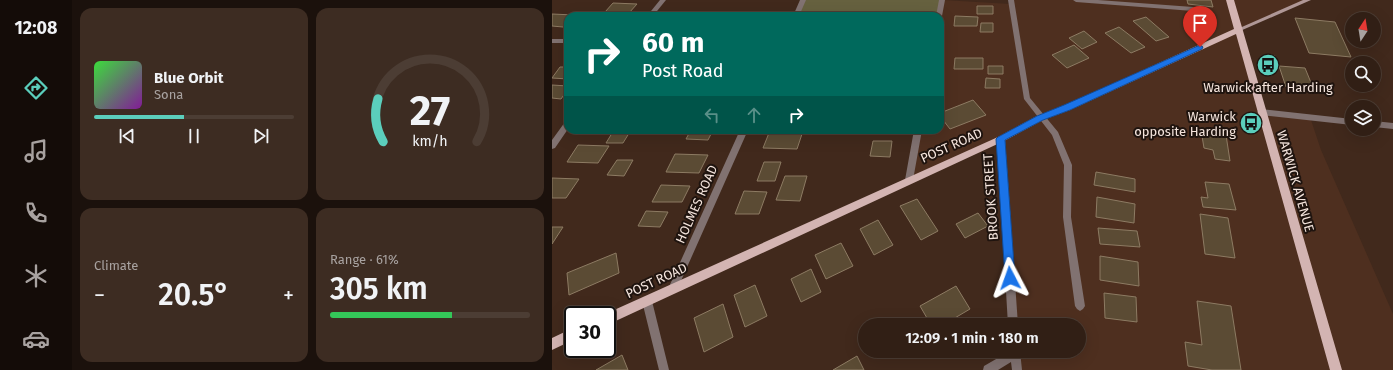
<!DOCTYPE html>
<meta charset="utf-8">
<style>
:root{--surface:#311f15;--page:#3d2c22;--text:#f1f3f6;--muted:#a8a2a0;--line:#4c3d34;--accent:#5bcebc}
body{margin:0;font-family:"Fira Sans",sans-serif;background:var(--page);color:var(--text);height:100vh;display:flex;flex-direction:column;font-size:15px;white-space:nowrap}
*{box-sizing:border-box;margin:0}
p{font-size:13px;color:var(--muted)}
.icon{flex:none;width:22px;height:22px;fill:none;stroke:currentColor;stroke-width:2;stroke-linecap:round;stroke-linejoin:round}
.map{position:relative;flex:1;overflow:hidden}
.details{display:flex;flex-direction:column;gap:8px;padding:8px;background:#1b110c;width:480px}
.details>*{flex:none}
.guide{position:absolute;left:12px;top:12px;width:380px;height:122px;border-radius:12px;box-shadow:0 4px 16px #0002,0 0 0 1px var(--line);background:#00695c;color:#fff;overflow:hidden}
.needle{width:26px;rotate:12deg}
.fabs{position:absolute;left:793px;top:12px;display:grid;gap:8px}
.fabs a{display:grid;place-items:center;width:36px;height:36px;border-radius:50%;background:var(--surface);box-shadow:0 4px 16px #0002,0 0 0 1px var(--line);font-size:20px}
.speed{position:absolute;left:12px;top:306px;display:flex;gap:8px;font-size:20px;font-weight:700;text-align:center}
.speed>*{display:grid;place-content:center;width:52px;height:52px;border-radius:50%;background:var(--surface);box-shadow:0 4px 16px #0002,0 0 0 1px var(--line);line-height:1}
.speed .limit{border:2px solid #111;border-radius:6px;background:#fff;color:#111}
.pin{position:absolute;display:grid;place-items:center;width:34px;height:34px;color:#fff;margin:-41px -17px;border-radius:50% 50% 50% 0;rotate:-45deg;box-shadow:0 0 4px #0007}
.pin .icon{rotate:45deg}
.me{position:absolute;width:44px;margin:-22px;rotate:356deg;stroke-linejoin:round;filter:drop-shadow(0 0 3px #0008)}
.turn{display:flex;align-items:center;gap:14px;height:84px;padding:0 12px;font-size:18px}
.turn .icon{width:52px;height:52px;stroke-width:2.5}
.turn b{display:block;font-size:28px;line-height:34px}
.lanes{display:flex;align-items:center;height:38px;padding:0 12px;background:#0003;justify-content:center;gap:20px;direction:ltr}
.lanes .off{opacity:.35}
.big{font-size:30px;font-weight:600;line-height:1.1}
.details .widget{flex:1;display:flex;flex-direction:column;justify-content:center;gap:6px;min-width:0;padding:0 14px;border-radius:12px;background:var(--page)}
.details .dial{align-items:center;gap:0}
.dial svg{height:104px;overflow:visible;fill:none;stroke:var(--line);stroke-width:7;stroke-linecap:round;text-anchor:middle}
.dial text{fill:var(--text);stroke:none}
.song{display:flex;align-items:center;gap:12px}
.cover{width:48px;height:48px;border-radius:6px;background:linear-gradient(135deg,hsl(120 70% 55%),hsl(290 70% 35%))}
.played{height:4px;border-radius:2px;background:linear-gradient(90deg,var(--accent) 45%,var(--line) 45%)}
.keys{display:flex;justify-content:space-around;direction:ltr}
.heat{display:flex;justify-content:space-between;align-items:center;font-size:22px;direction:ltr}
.charge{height:6px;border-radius:3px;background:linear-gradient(90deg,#34c759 61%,var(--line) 0)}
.details .tiles{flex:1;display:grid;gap:8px;grid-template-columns:repeat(2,1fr)}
.trip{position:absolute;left:306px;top:318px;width:228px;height:40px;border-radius:20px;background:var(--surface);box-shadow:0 4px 16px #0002,0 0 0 1px var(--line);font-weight:600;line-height:40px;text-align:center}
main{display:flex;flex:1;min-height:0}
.tab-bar{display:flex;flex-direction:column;width:72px;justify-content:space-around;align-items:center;background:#140c08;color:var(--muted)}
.tab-bar .icon{width:28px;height:28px}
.tab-bar .current{color:var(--accent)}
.tab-bar b{font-size:18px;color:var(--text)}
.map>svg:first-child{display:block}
.built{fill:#4e2f1f}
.forest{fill:#66613f}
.building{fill:#5b4b34;stroke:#8d7b63}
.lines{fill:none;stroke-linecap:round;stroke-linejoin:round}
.minor{fill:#817271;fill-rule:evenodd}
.secondary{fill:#af9796;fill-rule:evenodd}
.primary{fill:#d3b4b2;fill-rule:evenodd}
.route{fill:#1a73e8;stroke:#114b97}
.labels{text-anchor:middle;stroke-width:4;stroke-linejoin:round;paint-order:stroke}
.poi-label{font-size:13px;fill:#f5e5dd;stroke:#1f140f}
.street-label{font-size:13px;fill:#f5e5dd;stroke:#1f140f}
</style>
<main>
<nav class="tab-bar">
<b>12:08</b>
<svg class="icon current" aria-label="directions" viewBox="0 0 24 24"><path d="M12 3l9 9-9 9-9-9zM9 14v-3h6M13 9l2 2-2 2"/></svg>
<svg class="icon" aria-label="music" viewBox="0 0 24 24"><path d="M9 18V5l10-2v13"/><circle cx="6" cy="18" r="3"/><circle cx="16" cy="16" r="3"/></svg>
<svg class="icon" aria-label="phone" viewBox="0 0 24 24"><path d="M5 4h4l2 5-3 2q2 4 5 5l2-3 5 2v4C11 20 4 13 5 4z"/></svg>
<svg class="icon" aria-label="climate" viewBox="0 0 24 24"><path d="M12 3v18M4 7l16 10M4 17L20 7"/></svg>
<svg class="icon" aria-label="car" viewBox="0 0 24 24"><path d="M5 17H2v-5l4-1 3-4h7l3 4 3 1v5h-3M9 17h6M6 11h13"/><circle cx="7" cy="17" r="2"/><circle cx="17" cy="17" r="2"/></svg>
</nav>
<section class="details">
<div class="tiles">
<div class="widget">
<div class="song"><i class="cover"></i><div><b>Blue Orbit</b><p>Sona</p></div></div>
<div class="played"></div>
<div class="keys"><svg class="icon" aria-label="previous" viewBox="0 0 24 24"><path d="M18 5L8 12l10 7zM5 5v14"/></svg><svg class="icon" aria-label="pause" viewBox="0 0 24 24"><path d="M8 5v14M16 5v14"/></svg><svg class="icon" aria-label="next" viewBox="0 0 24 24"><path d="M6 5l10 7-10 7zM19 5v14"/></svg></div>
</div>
<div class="widget dial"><svg viewBox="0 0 100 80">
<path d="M14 69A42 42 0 1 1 86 69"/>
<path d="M14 69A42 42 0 0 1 10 36" stroke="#5bcebc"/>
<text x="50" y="56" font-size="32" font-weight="700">27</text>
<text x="50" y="72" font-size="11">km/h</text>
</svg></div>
<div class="widget"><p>Climate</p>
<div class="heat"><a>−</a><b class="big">20.5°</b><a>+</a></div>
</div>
<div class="widget"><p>Range · 61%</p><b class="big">305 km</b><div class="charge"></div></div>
</div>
</section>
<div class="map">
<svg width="841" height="370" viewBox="0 0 841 370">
<rect width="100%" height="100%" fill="#41291c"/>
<path class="built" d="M391 0 458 4 459 0H753L686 29 711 110 758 117 769 150 841 314V370H466L464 351H527V325H463L449 139 360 177 368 130H388V16Z"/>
<path class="forest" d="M252 0H391L388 16H244Z"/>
<path class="building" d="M635 0H659L661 7 636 4Z
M61 3 85 4 77 13 53 12Z
M425 6H441V14H425Z
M0 14 22 15 16 16V22L11 27 0 26Z
M403 16 426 17 425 26H402Z
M594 17 617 37 604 41 581 21Z
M743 18 783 22 799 57 757 53Z
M429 23H441V32H428Z
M567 27 593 47 579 53 553 33Z
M532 31 545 42 530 49 517 38Z
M522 45 537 58 515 68 500 55Z
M403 58H431V69H402Z
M436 66H451V74H436Z
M727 66 753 68 762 90 734 87Z
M8 67H16V79L0 78Z
M434 78 448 79V88H433Z
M0 85 16 86V89L9 99 0 98Z
M421 100 434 115 398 129 388 116V113Z
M62 130H79L71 143H54Z
M139 130H161L156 140 134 139Z
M655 132 674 135 678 161 663 159 661 150 652 148 650 136H655Z
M217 133 250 134 245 149 211 148Z
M321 141H340L338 157 318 156Z
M26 145 57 146 46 163 15 162Z
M123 154 156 155 147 173 114 172Z
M65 160H81L72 176 55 175Z
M212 162H229L223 181H205Z
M544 172 583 179V192L542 185Z
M233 176H255L248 201 224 200Z
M0 178 27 179 14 198H0Z
M653 182 677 184 684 210 651 207 649 197 656 198Z
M109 185 138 186 130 202H100Z
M192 191 215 192 207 214H183Z
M545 197 583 204 582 223 544 217Z
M365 199 386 231 369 240 348 206Z
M94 211 116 212 108 227 86 226Z
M426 213 436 226 413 238 404 224Z
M648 214 676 218 683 258 653 254Z
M326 220 341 245 322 255 308 229Z
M0 227H11L0 244Z
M546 228 585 231 588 247 548 244Z
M289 243 301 266 274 279 263 255Z
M64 253 67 273 17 295 15 273Z
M548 256 586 262 587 286 548 280Z
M259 269 269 292 249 302 239 279Z
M203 285 215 316 193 327 182 295Z
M404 286 418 309 391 325H379L368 306Z
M552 293 584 297 585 322 553 318Z
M645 301 679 306 689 370H660L636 366 633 342 650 345Z
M171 304 181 337 152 352 142 318Z
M70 355 76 370H44Z
M305 356 312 370H281Z"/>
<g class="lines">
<path class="minor" d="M108 0H114L101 16H95Z
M248 0H254L247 16H241Z
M387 0H393L390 16 388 18V16H384Z
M456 0H462L478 98 506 132 520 165 519 217 533 306 531 309 528 311 525 309 523 306 511 217 512 165 500 135 472 99Z
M521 0H546L641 7 644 9 641 11 524 2Z
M0 39H16V43H0Z
M709 109 800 119V125L709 115 705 112Z
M16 121V129L3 148 0 149V140L13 122Z
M822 121 841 123V129L822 127Z
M188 130H196L124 292 121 293 118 292 116 289Z
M362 130H370L361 180 360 182H354L353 180Z
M449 136 453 139 466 325H456L445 139Z
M95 296 98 298 100 301 117 370H107L90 301 92 298Z
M458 351H468L470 370H460L459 362 446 370H431L432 366Z"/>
<path class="secondary" d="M751 0H759L688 31 686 32 683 30Z"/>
<path class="primary" d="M674 0H682L790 370H778L684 34 518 110 491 120 452 141 55 325V315H51L446 137 485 116 512 106 682 29Z
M21 328V340L0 350V338Z"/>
</g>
<path class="route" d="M648 45 651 47 650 49 518 110 491 120 453 140 463 278 462 282 458 283 454 282 453 278 444 139 446 137 485 116 512 105Z"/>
<defs>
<g id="bus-disc" transform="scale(1.15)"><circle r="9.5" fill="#5bcebc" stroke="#1f140f"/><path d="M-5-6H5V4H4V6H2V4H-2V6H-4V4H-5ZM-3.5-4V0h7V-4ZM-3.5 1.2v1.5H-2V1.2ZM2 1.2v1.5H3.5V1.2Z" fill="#111"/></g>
</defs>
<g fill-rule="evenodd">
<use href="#bus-disc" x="716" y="65"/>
<use href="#bus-disc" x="699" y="123"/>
</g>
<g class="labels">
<g class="poi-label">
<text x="716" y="92">Warwick after Harding</text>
<text x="684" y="121" text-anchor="end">Warwick<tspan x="684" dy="15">opposite Harding</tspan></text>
</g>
<g class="street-label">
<text transform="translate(399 145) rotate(-24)" y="5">POST ROAD</text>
<text transform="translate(744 181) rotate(74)" y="5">WARWICK AVENUE</text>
<text transform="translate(438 197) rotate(-94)" y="5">BROOK STREET</text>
<text transform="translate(144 204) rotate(-66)" y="5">HOLMES ROAD</text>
<text transform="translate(104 280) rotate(-25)" y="5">POST ROAD</text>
</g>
</g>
</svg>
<div class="fabs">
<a><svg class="needle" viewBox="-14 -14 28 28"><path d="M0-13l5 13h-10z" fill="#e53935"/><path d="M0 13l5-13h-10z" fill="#a8a2a0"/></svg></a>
<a><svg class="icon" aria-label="search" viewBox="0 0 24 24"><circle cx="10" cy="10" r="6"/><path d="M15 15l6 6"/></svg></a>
<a><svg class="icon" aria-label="layers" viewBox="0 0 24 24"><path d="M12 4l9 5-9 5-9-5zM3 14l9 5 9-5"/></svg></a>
</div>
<div class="speed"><div class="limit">30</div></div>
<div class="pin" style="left:648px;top:47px;background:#d93025"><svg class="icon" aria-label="arrive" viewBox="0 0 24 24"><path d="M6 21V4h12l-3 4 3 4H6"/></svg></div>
<svg class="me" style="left:458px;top:278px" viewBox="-20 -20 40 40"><path d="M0-17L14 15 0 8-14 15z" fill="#1a73e8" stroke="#fff" stroke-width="4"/></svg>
<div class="trip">12:09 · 1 min · 180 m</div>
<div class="guide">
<div class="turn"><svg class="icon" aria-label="right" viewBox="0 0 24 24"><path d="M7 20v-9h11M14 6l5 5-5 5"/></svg><div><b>60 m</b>Post Road</div></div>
<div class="lanes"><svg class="icon off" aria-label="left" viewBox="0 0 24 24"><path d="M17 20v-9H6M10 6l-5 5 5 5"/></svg><svg class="icon off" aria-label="ahead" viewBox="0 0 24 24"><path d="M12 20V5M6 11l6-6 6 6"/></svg><svg class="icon" aria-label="right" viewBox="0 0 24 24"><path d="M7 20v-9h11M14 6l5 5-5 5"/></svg></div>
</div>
</div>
</main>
